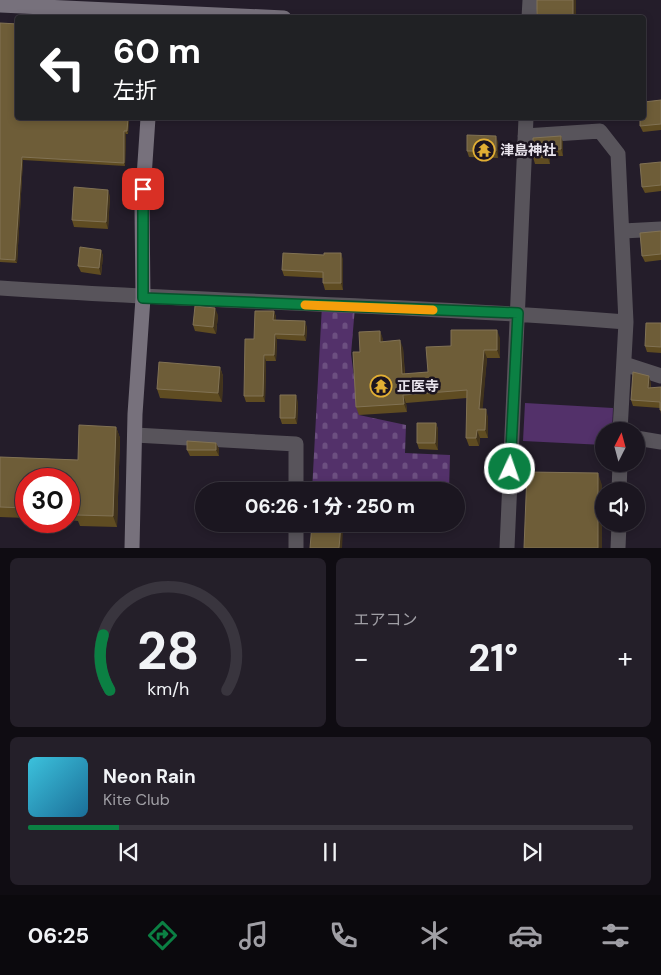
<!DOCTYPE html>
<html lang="ja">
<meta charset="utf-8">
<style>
:root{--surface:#1b1620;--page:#241f29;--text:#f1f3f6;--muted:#a09fa5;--line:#39353e;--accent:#0b8043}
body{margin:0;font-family:"DM Sans","Noto Sans JP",sans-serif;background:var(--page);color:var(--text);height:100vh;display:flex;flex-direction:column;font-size:19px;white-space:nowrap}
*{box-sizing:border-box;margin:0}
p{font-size:16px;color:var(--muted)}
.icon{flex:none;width:28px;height:28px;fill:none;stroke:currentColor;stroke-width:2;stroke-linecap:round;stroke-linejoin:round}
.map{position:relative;height:548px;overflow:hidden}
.panel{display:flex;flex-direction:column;gap:10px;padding:10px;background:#0f0c12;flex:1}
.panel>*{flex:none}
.banner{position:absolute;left:15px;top:15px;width:631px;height:105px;border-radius:5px;box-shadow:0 2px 8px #0003,0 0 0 1px var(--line);background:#202124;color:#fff;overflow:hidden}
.needle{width:32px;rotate:6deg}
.tools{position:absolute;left:595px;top:422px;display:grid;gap:10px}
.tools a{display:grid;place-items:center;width:50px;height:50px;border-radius:50%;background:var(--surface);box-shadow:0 2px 8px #0003,0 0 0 1px var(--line);font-size:25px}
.speed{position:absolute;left:15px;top:468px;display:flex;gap:10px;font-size:25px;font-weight:700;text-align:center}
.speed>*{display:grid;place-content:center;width:65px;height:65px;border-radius:50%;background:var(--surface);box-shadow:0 2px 8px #0003,0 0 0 1px var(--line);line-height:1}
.speed .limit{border:8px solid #d22;background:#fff;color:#111}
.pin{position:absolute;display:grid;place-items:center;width:42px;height:42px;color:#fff;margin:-21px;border-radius:10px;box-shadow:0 2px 8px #0006}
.me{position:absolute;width:55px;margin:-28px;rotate:3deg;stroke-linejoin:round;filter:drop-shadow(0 0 4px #0008)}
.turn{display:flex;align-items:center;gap:18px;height:105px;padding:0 15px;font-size:22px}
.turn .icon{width:65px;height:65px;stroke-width:2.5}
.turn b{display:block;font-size:35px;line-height:42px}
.big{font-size:38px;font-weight:800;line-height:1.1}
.panel .widget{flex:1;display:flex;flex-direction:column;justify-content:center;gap:8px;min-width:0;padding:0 18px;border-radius:8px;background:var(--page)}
.panel .dial{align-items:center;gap:0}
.dial svg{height:130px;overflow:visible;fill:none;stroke:var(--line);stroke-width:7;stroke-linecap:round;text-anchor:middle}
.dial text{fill:var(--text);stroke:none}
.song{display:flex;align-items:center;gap:15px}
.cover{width:60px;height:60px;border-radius:8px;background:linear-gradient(135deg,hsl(190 70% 55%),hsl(200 70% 35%))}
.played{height:5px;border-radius:2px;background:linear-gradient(90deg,var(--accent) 15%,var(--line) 15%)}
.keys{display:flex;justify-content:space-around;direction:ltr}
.heat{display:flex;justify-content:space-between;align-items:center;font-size:28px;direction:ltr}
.panel .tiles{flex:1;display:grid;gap:10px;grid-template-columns:1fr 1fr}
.widget:last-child{grid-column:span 2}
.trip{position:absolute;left:195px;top:482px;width:270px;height:50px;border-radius:25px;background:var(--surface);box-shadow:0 2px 8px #0003,0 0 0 1px var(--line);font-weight:800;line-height:50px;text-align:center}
.dock{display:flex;height:80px;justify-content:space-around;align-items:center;background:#0b090d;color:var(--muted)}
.dock .icon{width:35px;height:35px}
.dock .selected{color:var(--accent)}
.dock b{font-size:22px;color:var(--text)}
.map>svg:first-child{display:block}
.cemetery{fill:url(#cemetery-stones)}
.garden{fill:#53316a}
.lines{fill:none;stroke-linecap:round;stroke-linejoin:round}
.street{stroke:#58545b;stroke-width:15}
.secondary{stroke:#77717c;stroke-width:15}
.wall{fill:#5f4c22}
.shaded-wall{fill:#41331c}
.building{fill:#6e5d38;stroke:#817254}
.route-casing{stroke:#07532c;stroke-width:12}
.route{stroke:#0b8043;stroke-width:9}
.slow{stroke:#f59e0b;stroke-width:9}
.labels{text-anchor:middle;stroke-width:5;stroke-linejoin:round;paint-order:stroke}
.poi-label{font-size:14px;font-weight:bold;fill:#e9e4ed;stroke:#1b1420;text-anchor:start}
</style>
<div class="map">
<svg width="661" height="548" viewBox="0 0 661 548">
<defs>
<pattern id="cemetery-stones" width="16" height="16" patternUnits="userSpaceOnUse" patternTransform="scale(1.25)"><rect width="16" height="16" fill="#53316a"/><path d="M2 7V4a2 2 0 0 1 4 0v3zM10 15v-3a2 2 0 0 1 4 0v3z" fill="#6c4f80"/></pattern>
</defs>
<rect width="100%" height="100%" fill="#241d2a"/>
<path class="cemetery" d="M322 305 355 307 351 354 359 415 406 425 405 453 450 455 449 491H312Z"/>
<path class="garden" d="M525 403 613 408 612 431H604V445L523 441Z"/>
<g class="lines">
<path class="street" d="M529 18 530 0
M525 136 600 131 618 154 626 322 620 431
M623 231 661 229
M0 288C208 302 418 305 626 322
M624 364 661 376
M135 435 296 444V491
M636 438 661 442
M619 491 620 464
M296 524V548
M507 548 526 118
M618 548 619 524"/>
<path class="secondary" d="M0 5 284 18
M132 548 135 414 143 298 142 207 148 118"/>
</g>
<path class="wall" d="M0 23 129 118 128 134H126L125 166 23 160 17 263 0 262Z
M661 100V130L643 132 640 126Z
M561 136 563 143V156H550V164H535L533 157Z
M498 142V158L469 157 467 151Z
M661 162V191L645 193 642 187Z
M110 196 108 229 74 227 72 220Z
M661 231V260L645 262 642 256Z
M101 250 103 256 101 275 81 272 78 266Z
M324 255 343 259V290H325L323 283V278L284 276 282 270Z
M274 311 276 317V320L307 327 306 341 277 339 276 361H266L265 402H246L244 396 254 339Z
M218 315 216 334 195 331 193 325Z
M661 323V353L647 352 645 346Z
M380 331 383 341 403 348 405 374 428 372 451 346 500 338V358H487L482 409 488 417V438H480L479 446H469L466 438 467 398 406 403 407 412 359 415 356 407 360 352Z
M220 367 223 376 222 402 160 398 157 389Z
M651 383V388L661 387V414L660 408 633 406 631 400Z
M298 402 297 424H282L280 418Z
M436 423 438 429V450L419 449 417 443Z
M116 427 120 438 117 527 80 526 78 521 69 520V479H26V518L0 517V457L78 460Z
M216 443 219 449V456H190L187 450Z"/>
<path class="shaded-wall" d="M573 0H576V18H573Z
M128 118H129V119L128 134 127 131Z
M124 131 126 134 125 166 124 163Z
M496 136 498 142V158L496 151Z
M561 136 563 143V156L561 149Z
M548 149 550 156V164L548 158Z
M22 157 23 160 17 263 15 260Z
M108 190 110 196 108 229 106 222Z
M101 250 103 256 101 275 99 268Z
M341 253 343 259V290L341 283Z
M215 308 218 315 216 334 213 327Z
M274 311 276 317V326L273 320Z
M305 321 307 327 306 341 304 335Z
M497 330 500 338V358L497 350Z
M380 331 383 339V350L380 342Z
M275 334 277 339 276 361 274 355Z
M400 340 403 348 405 382 402 374Z
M484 350 487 358 482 417 479 409Z
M264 355 266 361 265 402 263 396Z
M220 367 223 376 222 402 218 393Z
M649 376 651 383 650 394 648 388Z
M296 395 298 402 297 424 295 418Z
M403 395 406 403 407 412 404 404Z
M486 409 488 417V438L485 430Z
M436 423 438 429V450L435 443Z
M116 427 120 438 117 527 113 516Z
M477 430 480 438 479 446 476 438Z
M216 443 219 449V456L216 450Z
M598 473 602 485V548H598Z
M341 524 343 530 342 548H339Z"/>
<path class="building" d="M537 0H573V17L537 18Z
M0 23 18 24V118H128L127 131H124V163L22 157 15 260 0 259Z
M661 100V124L640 126V118H644V102Z
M467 135 496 136V151H467Z
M561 136V149H548V158L533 157V138Z
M661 162V185L642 187 640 164Z
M74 187 108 190 106 222 72 220Z
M661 231V254L642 256 640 233Z
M80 247 101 250 99 268 78 266Z
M283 253 324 255V253H341V283H323V272L282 270Z
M195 306 215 308 213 327 193 325Z
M255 311H274L273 320 305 321 304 335 275 334 274 355H264L263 396H244L245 339H254Z
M646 323H661V347L645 346Z
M451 330H497V350H484L479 409H486L485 430H477L476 438H466L467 390 403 395 404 404 356 407 353 352H360L359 332 380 331V342L400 340 402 374 428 372 426 347 451 346Z
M159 362 220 367 218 393 157 389Z
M633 372 649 376 648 388 661 387V410H660V402L631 400Z
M280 395H296L295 418H280Z
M417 423H436L435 443H417Z
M79 425 116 427 113 516 76 515V510H69V479H26V508L0 507V457L78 460Z
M187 441 216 443V450H187Z
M527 472 598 473V548H524Z
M312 524H341L339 548H310Z"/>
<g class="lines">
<g class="route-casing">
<path id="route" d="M143 189V298L518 313 510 469"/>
</g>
<use href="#route" class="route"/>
<path class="slow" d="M305 305 433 310"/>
</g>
<defs>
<g id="temple-ring" transform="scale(1.125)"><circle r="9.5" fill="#1b1420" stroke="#e2af34" stroke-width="1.5"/><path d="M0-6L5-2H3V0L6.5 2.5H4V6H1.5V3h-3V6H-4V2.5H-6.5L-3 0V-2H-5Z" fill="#e2af34"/></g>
</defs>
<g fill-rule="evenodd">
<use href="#temple-ring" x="484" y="150"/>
<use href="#temple-ring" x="381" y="386"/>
</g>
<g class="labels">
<g class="poi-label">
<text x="500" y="155">津島神社</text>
<text x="397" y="391">正医寺</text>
</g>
</g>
</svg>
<div class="tools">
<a><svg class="needle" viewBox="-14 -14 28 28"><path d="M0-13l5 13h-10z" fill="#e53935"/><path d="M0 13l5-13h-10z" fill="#a09fa5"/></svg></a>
<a><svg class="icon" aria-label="sound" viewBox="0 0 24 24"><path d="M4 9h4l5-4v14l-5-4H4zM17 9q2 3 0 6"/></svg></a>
</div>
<div class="speed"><div class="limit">30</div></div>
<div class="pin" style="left:143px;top:189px;background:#d93025"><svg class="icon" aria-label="arrive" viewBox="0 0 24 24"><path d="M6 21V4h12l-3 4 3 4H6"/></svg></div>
<svg class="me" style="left:510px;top:469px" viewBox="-20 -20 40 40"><circle r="17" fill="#0b8043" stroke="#fff" stroke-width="3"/><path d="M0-11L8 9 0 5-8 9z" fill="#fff"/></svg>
<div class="trip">06:26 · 1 分 · 250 m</div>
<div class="banner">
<div class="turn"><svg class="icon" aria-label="left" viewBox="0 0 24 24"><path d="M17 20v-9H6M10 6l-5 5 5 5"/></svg><div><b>60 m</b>左折</div></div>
</div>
</div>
<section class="panel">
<div class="tiles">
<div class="widget dial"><svg viewBox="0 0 100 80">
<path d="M14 69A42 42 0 1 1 86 69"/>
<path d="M14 69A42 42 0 0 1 10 35" stroke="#0b8043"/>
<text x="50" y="56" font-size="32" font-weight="700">28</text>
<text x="50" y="72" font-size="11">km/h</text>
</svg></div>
<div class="widget"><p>エアコン</p>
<div class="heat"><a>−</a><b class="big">21°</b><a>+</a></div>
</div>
<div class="widget">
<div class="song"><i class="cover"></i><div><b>Neon Rain</b><p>Kite Club</p></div></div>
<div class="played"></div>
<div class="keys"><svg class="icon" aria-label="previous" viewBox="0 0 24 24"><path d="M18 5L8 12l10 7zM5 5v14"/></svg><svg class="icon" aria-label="pause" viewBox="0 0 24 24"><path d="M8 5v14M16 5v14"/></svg><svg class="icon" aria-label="next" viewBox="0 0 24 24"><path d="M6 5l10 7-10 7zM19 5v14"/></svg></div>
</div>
</div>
</section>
<nav class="dock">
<b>06:25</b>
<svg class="icon selected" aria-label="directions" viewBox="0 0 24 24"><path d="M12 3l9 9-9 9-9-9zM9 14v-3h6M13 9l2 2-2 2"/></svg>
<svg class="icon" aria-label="music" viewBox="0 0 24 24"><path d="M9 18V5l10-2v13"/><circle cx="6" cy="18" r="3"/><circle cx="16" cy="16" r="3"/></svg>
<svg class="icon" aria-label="phone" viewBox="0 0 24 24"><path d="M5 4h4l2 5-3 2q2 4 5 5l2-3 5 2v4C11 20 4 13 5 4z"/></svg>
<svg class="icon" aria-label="climate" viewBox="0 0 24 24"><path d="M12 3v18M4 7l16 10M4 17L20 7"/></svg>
<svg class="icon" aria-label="car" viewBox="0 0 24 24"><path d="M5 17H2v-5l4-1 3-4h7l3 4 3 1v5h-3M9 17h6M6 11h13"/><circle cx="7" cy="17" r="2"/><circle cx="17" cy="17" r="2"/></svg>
<svg class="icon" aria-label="filters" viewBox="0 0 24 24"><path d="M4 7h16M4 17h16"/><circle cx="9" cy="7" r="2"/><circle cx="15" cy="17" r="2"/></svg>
</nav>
